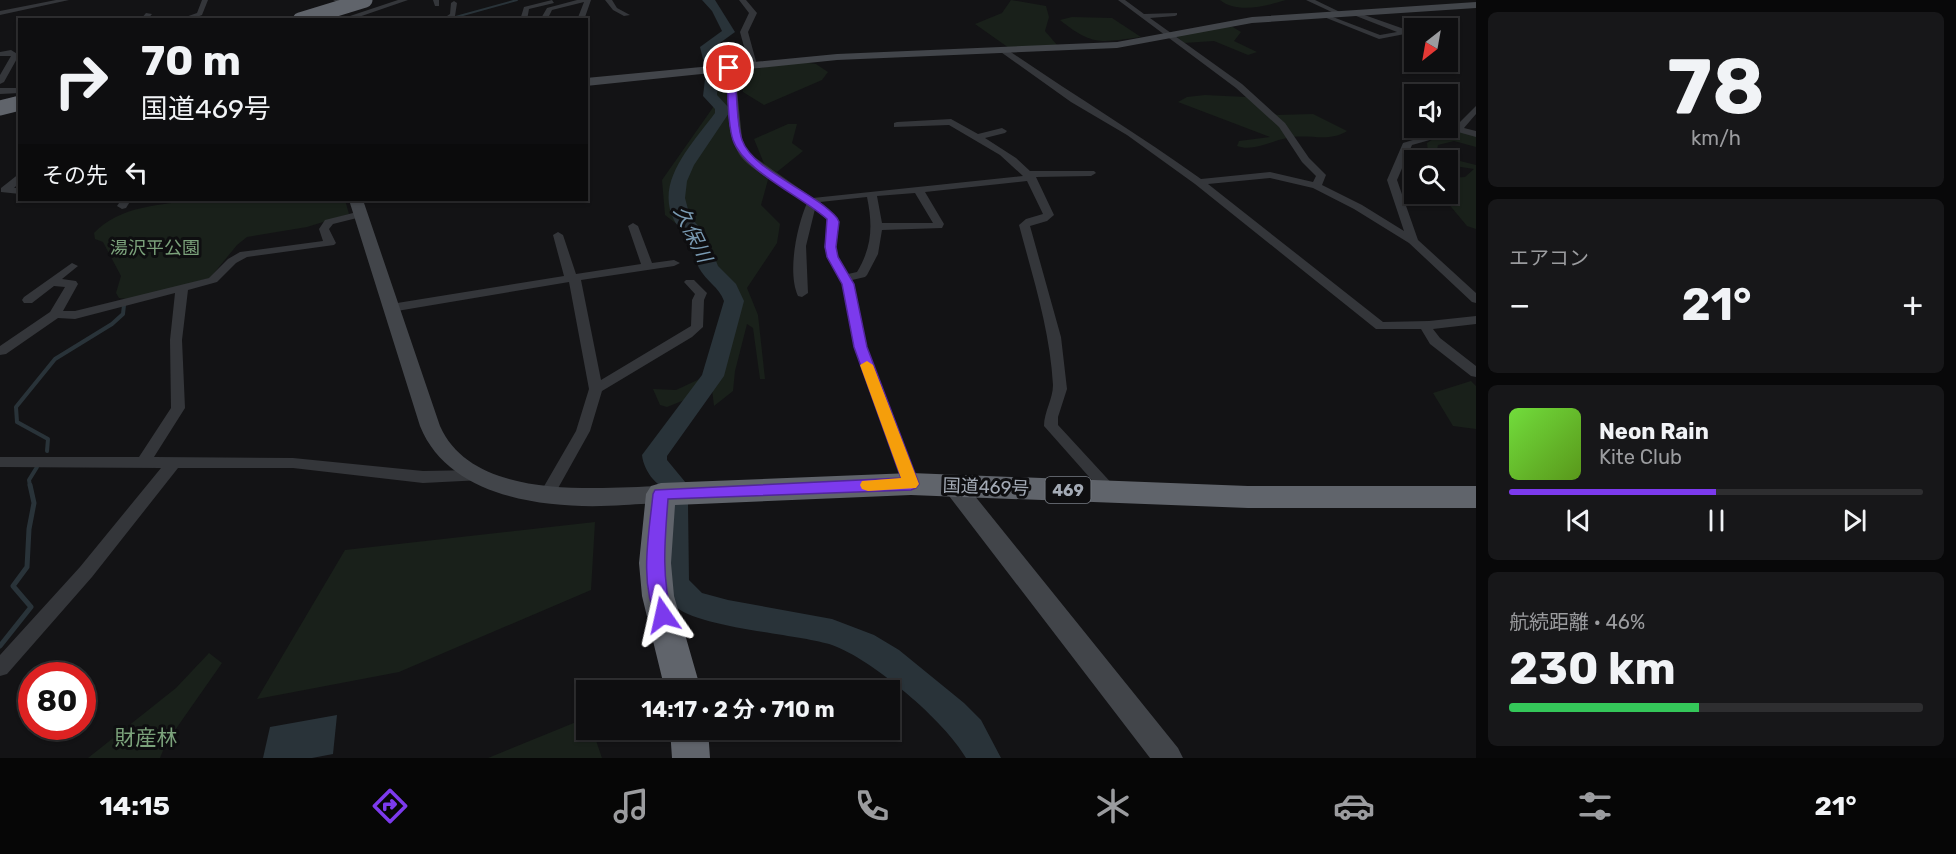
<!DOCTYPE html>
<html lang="ja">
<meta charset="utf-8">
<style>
:root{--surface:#0e0e10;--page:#171719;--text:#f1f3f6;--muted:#9b9c9f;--line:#2e2e30;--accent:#7c3aed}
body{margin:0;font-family:Rubik,"Noto Sans JP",sans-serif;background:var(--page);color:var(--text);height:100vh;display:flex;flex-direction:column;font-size:22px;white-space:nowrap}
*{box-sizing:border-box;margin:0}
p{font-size:20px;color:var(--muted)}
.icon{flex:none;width:33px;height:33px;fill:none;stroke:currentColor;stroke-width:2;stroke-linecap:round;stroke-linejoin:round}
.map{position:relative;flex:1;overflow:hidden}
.drawer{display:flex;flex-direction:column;gap:12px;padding:12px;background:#080809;width:480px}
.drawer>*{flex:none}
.hud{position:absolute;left:18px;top:18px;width:570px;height:183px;border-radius:0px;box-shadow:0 2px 4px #0004,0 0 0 2px var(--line);background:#0e0e10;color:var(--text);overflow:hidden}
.needle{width:39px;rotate:211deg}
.fabs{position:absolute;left:1404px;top:18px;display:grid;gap:12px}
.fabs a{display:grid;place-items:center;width:54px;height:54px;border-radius:0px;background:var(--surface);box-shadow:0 2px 4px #0004,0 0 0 2px var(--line);font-size:30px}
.speed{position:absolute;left:18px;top:662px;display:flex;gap:12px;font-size:30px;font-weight:700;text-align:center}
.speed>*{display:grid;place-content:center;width:78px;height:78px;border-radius:50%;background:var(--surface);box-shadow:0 2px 4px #0004,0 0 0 2px var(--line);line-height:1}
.speed .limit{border:9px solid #d22;background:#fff;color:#111}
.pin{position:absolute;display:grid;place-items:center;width:51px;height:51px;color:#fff;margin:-26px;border:3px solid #fff;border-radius:50%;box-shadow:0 2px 6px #0007}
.me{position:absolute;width:66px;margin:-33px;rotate:349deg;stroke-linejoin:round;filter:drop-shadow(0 0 4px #0008)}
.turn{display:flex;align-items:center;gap:21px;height:126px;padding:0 24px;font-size:27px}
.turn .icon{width:78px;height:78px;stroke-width:2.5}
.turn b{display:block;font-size:42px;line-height:51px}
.then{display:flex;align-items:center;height:57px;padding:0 24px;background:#0003;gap:12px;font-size:22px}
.big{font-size:45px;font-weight:700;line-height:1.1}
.drawer .widget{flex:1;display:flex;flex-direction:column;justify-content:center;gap:9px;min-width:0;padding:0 21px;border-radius:9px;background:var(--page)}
.drawer .dial{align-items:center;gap:0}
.dial b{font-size:78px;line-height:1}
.song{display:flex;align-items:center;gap:18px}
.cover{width:72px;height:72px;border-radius:9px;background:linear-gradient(135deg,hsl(100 70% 55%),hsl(90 70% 35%))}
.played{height:6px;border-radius:3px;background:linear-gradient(90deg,var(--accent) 50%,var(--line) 50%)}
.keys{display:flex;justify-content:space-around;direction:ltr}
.heat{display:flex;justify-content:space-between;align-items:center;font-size:33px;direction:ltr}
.charge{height:9px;border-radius:4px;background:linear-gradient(90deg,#34c759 46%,var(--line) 0)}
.trip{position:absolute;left:576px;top:680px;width:324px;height:60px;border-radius:0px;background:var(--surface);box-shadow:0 2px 4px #0004,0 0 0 2px var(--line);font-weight:700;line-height:60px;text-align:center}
.tabs{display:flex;height:96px;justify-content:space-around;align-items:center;background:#060606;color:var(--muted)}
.tabs .icon{width:42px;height:42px}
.tabs .active{color:var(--accent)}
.tabs b{font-size:27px;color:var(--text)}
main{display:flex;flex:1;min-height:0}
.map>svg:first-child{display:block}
.green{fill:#19201a}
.water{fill:#293339}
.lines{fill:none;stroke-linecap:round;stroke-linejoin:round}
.stream-far2{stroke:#293339;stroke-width:2}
.stream-far1{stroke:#293339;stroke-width:4}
.stream{stroke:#293339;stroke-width:5}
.river{fill:#293339;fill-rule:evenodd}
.street{fill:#34363a;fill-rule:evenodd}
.secondary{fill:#42454a;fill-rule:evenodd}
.highway{fill:#60646b;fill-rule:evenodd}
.highway-bridge{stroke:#60646b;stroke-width:15}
.route{fill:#7c3aed;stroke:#51269a;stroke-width:1.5}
.slow{fill:#f59e0b}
.labels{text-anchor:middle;stroke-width:6;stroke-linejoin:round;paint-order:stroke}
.shield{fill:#0e0e10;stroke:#777c84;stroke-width:1.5}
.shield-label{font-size:16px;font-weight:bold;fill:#a4abb6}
.park-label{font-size:18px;fill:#7ba27b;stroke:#0e0e10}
.street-label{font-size:18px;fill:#a4abb6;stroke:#0e0e10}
.water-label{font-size:20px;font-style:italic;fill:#7a9bb3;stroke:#0e0e10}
.near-park-label{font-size:21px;fill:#7ba27b;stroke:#0e0e10}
</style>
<main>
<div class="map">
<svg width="1476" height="758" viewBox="0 0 1476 758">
<rect width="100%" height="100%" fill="#131315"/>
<path class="green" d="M1011 0 1046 6 1049 17 1045 31 1057 45 1009 48 975 24 1002 13Z
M1220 0H1286C1266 6 1237 14 1220 0Z
M1072 17 1112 18 1141 37C1102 42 1093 47 1060 20Z
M1231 26 1241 32 1234 41 1257 52 1248 55 1214 41 1184 43 1176 36Z
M800 62 816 64 828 72 822 80 764 105 743 92 741 71Z
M725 74 728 76 732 139 740 153 769 176 761 205 780 224 777 243 747 288 758 315 765 379H760L753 328 747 324 735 371 733 391 714 406 712 389 667 407 660 405 653 389 676 390 719 370 738 307 726 290 704 271 696 239 665 215 662 180 714 106 707 96V75Z
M1205 95 1246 97 1277 115 1313 114 1347 131C1329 143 1308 133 1287 138 1271 141 1253 152 1237 146L1239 141 1270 137 1178 102 1187 97Z
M788 124H797L792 143 803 151 777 172 765 166 754 139Z
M1462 131 1476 135V147L1454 141 1438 145 1436 155 1476 165V229L1467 226 1447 202 1429 194H1448V178L1465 177 1474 169 1448 165V160H1420L1419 154 1428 151 1427 143 1436 137Z
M197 200H345L349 214 307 227 247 237 237 245 210 278 143 296 127 299 119 298 116 293 121 276 103 242 95 239 94 233C121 205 161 205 197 200Z
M1471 381 1476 386V429L1453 426 1433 393Z
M595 522 591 590 399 672 257 699 345 550Z
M209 653 222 663 166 743 160 758H88L176 688Z
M586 718V729H592L602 758H488Z"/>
<path class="water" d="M337 715 333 754 312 758H263L270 727Z"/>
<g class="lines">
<path class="stream-far2" d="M452 18 517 0"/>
<path class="stream-far1" d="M47 451 48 439 17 422 16 407 55 359 112 324 123 314 124 305
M30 486 29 480 37 467"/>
<path class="stream" d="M0 646 31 607 13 586 27 567 29 529 34 503 30 485"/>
<path class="river" d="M702 0H715L735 32 713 48 715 70 718 73 717 95 729 108V113L694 165 687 181 685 198 690 217 705 233 718 266 736 284 744 301 724 376 667 456V460L686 483 682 490C663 496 644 474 642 455L702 375 724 301C719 287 706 281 699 268 694 258 693 247 688 237 685 230 677 227 674 220 654 181 694 142 715 113V109L703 96 706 71 700 47 722 31 712 11Z
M675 494 684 497 688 504 689 580 702 593 728 600 832 619 874 635 899 650 964 703 981 720 1001 758H966C946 722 872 659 832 645 799 634 695 628 674 605 670 599 662 589 661 581 657 564 662 524 662 504L666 497Z"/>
<path class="street" d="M56 0H69L0 15V11Z
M202 0H208L202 15 189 20H177L197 13Z
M333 0H340L337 2Z
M398 0H408L350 20H338Z
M433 0H439V6H435Z
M552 0 554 3 529 9 527 20H520L524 7Z
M577 0H591L584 20H577L584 2 552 10 547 20H540L547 8Z
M605 0H612L617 8 630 15 624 16 613 10Z
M739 0H746L757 13 748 32 757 65 753 67 749 65 740 32 749 13Z
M1118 0H1125L1144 14 1177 13V15L1175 16 1150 18 1242 84 1285 123 1309 158 1326 175 1322 185 1362 205 1404 231 1387 180 1403 143 1455 127 1476 106V114L1464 128 1476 131V137L1458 132 1412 145 1397 180 1418 240 1476 293V303L1472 302 1409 243 1354 209 1313 188 1270 178 1208 184 1383 322 1429 321 1476 316V324L1433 329 1440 338 1476 366V377L1471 376 1430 344 1421 329H1376L1195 184 1127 135 1071 102 998 50 1005 48C1070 93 1137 133 1201 179L1270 172 1313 182 1316 176 1302 162 1279 127 1236 88Z
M1306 0H1315L1342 13 1336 14Z
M454 1 457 3 455 16 450 20H441L450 14 451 3Z
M1353 11 1407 30 1410 33 1379 39 1319 15 1325 14 1380 35 1397 32 1351 14 1349 13Z
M146 13 152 14 147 20H140Z
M11 50 19 55 4 82 0 84V75L11 56H0V52Z
M726 66H732L735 71 742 138 747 152 813 198 1023 176 1000 155 949 125 894 127V123L897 122 951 119 978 134 1002 128 1007 131 1005 133 985 138 1016 158 1030 171H1094L1096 173 1091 176 1036 177 1054 215 1047 221 1030 226 1061 337 1067 389 1058 417V425L1116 488 1119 492 1116 496 1111 498 1106 496 1044 426C1044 412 1053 399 1053 385 1050 330 1033 278 1019 225L1026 219 1043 214 1027 181 925 192 944 224 942 228 882 230 878 254 867 275 865 277 852 280 867 347 919 484 916 488H906L855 347 842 284 824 247 829 222 815 209 806 246 808 293 802 297 798 296C787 272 797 226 807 203 791 192 748 169 739 154 727 135 728 87 726 66ZM915 193 933 223H882L877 196ZM867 197C873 226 872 247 857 272L848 274C844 266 837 257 836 248 833 218 850 228 820 202Z
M0 88H20V93L0 94Z
M20 173V182L14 188H20V194L1 192V188Z
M121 200H131L126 208 122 209 117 206Z
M361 211 366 214 365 216 333 224 329 229 336 243 334 245 247 257 236 263 217 282 188 290 182 340 185 408 154 457 293 458 423 471 477 470 482 472 485 476 482 480 423 483 293 468H178L92 577 7 674 0 676V655L80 567 161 468 0 467V457H139L171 408 170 340 175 293 75 319 58 318 6 354 0 355V346L50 312 65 287 54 286 32 303H24L22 300 24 297 72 263 78 266 62 279 76 281 78 284 63 311H75L209 278 228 259 240 252 323 241 319 229 325 220Z
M633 223 638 226 652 263 674 260 680 263 674 266 581 280 601 380 691 326 692 300 695 294 684 282 686 280H694L707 293 704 300 703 327 692 337 602 391 590 431 552 499 547 501 542 499 539 495 576 431 589 389 569 282 391 312 385 308 391 304 564 276 553 235 558 232 563 235 576 274 641 264 628 226Z"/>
<path class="secondary" d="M1476 2V8L1252 23 1117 48 837 60 586 86V78L837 54 1117 42 1252 17Z
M349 200H363L440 426C473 501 596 488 661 486L669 488 672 494 669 500C655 504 639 504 624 505 554 510 450 501 420 426Z
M954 478 962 480 1178 748 1183 758H1150L946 492 943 486 946 480Z"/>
<path class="highway" d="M911 473 1248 486H1476V508H1248L911 495 675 505 671 563 674 596 701 690H665L642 596 639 563 646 494 651 486 661 483Z
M670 729H708L710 758H672Z"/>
<path class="highway-bridge" d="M300 20 365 0
M0 108 20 103"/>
</g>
<path class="route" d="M729 65 735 71C737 91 736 122 742 140 753 171 814 191 837 218L839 222 836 247 838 257 854 284 867 347 919 484 916 488 911 490 668 499C665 539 661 576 672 615L669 620 663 622 657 620C639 582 649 534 653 494L655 490 901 478 854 347 842 284 827 257 825 247 827 219C802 197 743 170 733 140 727 123 728 91 727 71L725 68Z"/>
<path class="slow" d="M867 361 873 365 919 484 916 488 868 491 862 489 860 485 862 481 901 478 860 365Z"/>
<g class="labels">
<rect class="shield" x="1045.5" y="477" width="45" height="26" rx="4.5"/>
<g class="shield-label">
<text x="1068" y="496">469</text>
</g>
<g class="park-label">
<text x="155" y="254">湯沢平公園</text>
</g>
<g class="street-label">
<text transform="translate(986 487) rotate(2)" y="6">国道469号</text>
</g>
<g class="water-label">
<text transform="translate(693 234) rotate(64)" y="7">久保川</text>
</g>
<g class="near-park-label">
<text x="146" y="745">財産林</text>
</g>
</g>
</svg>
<div class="fabs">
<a><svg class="needle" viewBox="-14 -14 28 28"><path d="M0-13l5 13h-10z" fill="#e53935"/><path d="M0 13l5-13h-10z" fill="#9b9c9f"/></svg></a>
<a><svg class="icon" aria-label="sound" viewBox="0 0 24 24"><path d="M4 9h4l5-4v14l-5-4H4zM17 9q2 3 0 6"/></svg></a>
<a><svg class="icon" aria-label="search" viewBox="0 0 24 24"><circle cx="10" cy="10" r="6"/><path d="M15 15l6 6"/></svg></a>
</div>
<div class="speed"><div class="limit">80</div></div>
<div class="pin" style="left:729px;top:68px;background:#d93025"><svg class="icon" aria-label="arrive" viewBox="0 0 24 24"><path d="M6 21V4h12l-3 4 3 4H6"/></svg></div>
<svg class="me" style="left:663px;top:615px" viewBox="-20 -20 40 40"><path d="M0-17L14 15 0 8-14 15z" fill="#7c3aed" stroke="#fff" stroke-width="4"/></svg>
<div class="trip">14:17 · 2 分 · 710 m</div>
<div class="hud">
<div class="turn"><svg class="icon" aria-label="right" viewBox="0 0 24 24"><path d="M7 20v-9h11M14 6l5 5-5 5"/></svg><div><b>70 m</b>国道469号</div></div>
<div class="then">その先<svg class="icon" aria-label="left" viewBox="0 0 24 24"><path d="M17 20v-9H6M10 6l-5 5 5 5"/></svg></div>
</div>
</div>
<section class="drawer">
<div class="widget dial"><b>78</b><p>km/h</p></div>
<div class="widget"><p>エアコン</p>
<div class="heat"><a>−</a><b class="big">21°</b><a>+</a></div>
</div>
<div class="widget">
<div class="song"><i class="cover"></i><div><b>Neon Rain</b><p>Kite Club</p></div></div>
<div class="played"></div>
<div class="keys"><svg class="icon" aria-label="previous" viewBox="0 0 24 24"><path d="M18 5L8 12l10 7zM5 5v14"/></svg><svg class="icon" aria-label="pause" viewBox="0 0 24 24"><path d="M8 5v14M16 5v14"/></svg><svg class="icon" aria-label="next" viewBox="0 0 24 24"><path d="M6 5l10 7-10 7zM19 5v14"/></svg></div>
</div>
<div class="widget"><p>航続距離 · 46%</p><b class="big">230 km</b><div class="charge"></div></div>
</section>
</main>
<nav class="tabs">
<b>14:15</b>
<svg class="icon active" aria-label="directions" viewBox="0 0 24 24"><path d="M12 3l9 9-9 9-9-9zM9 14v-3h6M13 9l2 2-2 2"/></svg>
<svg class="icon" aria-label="music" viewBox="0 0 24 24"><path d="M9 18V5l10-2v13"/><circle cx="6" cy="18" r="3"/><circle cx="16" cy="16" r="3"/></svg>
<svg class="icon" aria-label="phone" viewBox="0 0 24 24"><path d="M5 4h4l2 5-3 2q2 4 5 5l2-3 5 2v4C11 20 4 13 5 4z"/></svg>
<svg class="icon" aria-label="climate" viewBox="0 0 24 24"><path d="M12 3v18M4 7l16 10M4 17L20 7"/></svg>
<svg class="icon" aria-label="car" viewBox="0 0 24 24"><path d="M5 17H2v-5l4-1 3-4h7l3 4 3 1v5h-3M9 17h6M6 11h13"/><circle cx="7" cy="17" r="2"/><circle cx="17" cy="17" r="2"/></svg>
<svg class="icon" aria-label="filters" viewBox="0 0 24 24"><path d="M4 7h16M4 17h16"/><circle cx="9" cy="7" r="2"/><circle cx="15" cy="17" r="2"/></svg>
<b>21°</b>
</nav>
